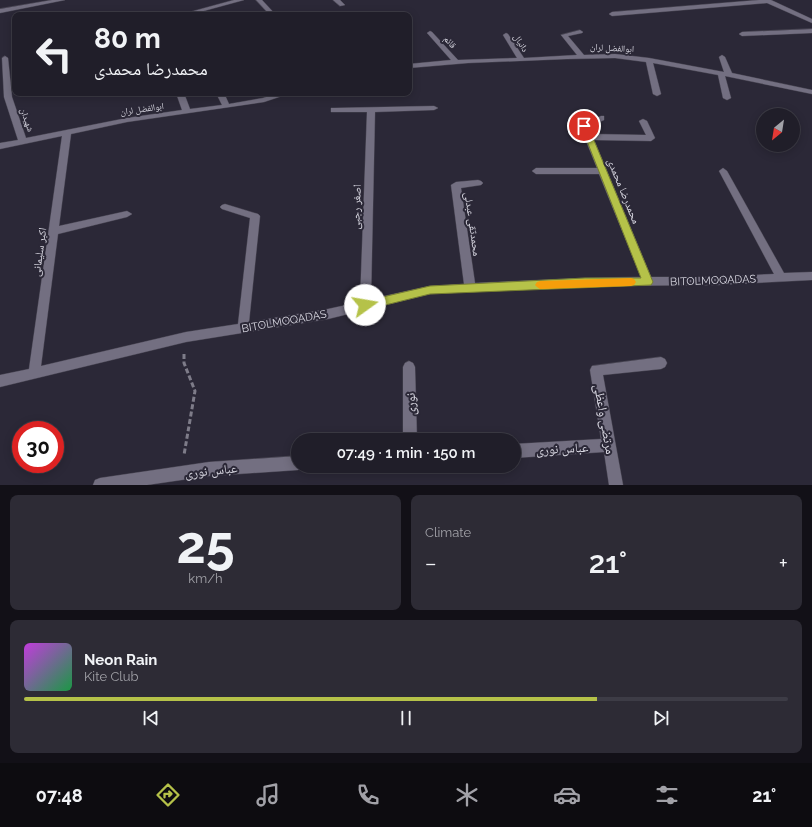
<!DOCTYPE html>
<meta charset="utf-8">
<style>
:root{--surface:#201e29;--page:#2d2b35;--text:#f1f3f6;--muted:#a2a2a8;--line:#3d3c46;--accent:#b5c249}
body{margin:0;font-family:Raleway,"Noto Naskh Arabic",sans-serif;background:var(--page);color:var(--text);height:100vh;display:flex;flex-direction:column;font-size:15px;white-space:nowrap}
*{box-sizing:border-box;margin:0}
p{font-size:13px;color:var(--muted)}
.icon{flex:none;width:22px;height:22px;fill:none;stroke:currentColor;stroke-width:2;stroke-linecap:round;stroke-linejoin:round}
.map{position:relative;height:485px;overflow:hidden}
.side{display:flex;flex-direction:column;gap:10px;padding:10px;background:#121017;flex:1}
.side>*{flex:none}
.banner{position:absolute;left:12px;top:12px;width:400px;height:84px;border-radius:8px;box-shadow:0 2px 10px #0003,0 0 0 1px var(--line);background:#201e29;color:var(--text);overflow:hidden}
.needle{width:26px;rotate:210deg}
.controls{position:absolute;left:756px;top:108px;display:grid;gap:8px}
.controls a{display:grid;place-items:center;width:44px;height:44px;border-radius:50%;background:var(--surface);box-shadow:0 2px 10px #0003,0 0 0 1px var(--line);font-size:20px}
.speed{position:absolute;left:12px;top:421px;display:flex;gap:8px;font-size:20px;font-weight:700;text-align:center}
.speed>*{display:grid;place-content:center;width:52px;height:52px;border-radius:50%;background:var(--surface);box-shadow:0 2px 10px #0003,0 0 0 1px var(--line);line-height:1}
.speed .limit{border:6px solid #d22;background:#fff;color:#111}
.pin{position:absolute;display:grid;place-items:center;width:34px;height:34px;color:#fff;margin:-17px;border:2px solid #fff;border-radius:50%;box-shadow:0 1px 4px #0007}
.me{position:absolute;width:44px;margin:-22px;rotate:77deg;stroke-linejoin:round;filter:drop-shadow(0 0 3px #0008)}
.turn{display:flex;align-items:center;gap:14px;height:84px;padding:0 16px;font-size:18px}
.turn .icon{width:52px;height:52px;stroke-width:2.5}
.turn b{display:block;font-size:28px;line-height:34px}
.big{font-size:30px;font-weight:600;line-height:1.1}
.side .widget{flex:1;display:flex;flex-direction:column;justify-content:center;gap:6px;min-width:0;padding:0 14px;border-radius:8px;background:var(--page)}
.side .dial{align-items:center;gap:0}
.dial b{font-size:52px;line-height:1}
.song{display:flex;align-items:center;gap:12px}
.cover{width:48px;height:48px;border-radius:6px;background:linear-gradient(135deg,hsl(290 70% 55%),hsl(140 70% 35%))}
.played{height:4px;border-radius:2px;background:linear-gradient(90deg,var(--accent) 75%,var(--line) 75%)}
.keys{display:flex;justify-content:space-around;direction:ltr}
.heat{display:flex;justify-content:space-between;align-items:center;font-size:22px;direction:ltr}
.side .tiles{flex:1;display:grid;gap:10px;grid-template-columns:1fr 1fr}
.widget:last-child{grid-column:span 2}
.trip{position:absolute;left:291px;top:433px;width:230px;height:40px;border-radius:20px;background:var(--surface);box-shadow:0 2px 10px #0003,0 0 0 1px var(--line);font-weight:600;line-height:40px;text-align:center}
.menu{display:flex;height:64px;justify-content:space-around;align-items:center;background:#0d0c10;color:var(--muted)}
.menu .icon{width:28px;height:28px}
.menu .selected{color:var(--accent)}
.menu b{font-size:18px;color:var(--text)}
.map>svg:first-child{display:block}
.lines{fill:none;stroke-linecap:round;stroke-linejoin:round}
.minor-casing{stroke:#474451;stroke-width:1}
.path{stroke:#7e7c89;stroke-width:3;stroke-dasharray:5 2.5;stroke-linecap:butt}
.minor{fill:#736f81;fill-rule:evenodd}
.route{fill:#b5c249;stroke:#767e2f}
.slow{fill:#f59e0b}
.labels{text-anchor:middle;stroke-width:4;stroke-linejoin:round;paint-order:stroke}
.far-street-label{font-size:9px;fill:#d8d7e1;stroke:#2b2837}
.street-label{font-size:11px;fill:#d8d7e1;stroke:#2b2837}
.near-street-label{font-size:13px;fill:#d8d7e1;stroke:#2b2837}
</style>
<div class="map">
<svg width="812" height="485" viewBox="0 0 812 485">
<rect width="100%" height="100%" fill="#2b2837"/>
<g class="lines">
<g class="minor-casing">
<path id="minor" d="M52 0H65L0 13V9Z
M234 0H244L189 15H179Z
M256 0H262L276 15H270Z
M333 0H340L345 5 340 6Z
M759 0H771L812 19V23L767 3 612 16 609 14 612 12Z
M812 29V33L742 36 739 34 742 32Z
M580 30 583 32 582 33 568 36 584 55 615 54 649 58 724 72 719 57 722 55 725 57 732 73 812 90V94L725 76 731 98 727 100 723 98 718 75 653 63 661 94 657 96 653 94 646 62 615 58 567 59 468 63 409 68V64L451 60 428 34 427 33 430 31 432 32 458 60 517 58 503 35 506 33 508 34 524 58 577 55 561 35Z
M5 56 8 58 12 97 26 138 127 118 182 110 176 93H184L190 109 222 105 216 93H224L229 104 263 98 279 93H291L264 102 127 122 71 134 59 226 127 211 132 214 127 217 58 234 41 366 186 332 238 324 250 218 222 209 220 207 222 205 225 204 258 214 260 216 249 322 328 309 360 302 367 112H331V108H334L434 106 438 108 434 110 375 112 371 299 430 286 464 284 451 185 456 182 478 180 481 181 483 183 481 185 461 188 475 283 585 278 641 277 599 174H536L532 171 536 168H597L580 126 601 116H604V120L588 127 592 134 646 135 639 121 643 119 647 121 655 138 651 141 594 140 651 277H716L774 274 719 171 723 168 727 171 784 273 812 272V280L716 285 585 286 430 294 328 319 186 342 0 387V375L29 369 62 136 0 149V143L18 140 4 97 2 58Z
M661 357 665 359 667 363 665 367 661 369 603 375 623 485H609L604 452 514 458V444L601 439 590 370 592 366Z
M409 361 413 363 415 367 417 440H403V367L405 363Z
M298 456V466H304L298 470 209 476 147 485H93L95 480 100 478 209 462Z"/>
</g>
<path class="path" d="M184 354V363L195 391 184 455"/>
<use href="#minor" class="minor"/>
</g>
<path class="route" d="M584 124 588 126 653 282 651 285 430 294 365 310 361 308 360 305 361 302 365 301 430 286 585 278H641L581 126Z"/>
<path class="slow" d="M631 278 634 279 636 282 634 285 631 286 540 289 537 287 535 285 537 282 540 281Z"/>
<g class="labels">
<g class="far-street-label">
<text transform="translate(450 42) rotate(47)" y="3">قائم</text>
<text transform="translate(521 43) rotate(58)" y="3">دانیال</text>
<text transform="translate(612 48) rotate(3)" y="3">ابوالفضل لران</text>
<text transform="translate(142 109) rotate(-8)" y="3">ابوالفضل لران</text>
<text transform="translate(27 120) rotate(71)" y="3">شهیدان</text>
</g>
<g class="street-label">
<text transform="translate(624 191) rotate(68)" y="4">محمدرضا محمدی</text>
<text transform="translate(356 207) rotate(-88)" y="4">اصغر رجبی</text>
<text transform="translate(473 224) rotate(82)" y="4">محمدتقی عبدلی</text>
<text transform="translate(39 252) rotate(-82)" y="4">اکبر سلیمانی</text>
<text transform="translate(713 280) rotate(-2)" y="4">BITOLMOQADAS</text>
<text transform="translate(284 321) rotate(-10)" y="4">BITOLMOQADAS</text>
</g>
<g class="near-street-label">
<text transform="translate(410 404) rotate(-91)" y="5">نوری</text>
<text transform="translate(605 419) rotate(80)" y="5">مرتضی واعظی</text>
<text transform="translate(562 448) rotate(-3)" y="5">عباس نوری</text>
<text transform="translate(211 470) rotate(-6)" y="5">عباس نوری</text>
</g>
</g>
</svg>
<div class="controls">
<a><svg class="needle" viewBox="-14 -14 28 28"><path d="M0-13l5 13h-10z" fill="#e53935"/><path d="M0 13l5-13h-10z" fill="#a2a2a8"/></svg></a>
</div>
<div class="speed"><div class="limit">30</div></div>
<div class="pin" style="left:584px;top:126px;background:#d93025"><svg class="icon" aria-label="arrive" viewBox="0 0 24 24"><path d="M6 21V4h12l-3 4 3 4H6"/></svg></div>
<svg class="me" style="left:365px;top:305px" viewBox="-20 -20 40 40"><circle r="19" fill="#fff"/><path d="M0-13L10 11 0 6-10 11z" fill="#b5c249"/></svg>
<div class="trip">07:49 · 1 min · 150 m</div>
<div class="banner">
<div class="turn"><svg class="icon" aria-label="left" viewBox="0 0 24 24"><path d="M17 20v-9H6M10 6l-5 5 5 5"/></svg><div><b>80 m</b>محمدرضا محمدی</div></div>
</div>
</div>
<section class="side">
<div class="tiles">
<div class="widget dial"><b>25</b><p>km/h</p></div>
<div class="widget"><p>Climate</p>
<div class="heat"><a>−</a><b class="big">21°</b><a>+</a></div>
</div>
<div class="widget">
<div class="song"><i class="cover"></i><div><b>Neon Rain</b><p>Kite Club</p></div></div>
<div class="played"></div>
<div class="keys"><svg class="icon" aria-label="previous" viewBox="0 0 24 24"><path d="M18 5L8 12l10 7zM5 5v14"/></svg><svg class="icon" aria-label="pause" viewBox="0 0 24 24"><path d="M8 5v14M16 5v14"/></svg><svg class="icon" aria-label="next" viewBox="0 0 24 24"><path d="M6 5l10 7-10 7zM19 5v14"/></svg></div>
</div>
</div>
</section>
<nav class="menu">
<b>07:48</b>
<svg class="icon selected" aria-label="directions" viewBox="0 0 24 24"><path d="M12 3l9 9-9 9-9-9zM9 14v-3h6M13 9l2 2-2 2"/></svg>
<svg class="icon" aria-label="music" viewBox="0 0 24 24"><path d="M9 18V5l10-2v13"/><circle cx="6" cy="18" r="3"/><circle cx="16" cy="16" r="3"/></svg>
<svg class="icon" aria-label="phone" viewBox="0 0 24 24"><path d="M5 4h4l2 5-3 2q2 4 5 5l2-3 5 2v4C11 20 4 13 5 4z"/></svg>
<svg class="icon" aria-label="climate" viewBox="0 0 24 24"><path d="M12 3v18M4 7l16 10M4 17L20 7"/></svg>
<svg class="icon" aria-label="car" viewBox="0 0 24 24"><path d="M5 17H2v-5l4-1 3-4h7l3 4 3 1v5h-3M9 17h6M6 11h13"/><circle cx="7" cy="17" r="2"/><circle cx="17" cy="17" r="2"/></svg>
<svg class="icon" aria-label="filters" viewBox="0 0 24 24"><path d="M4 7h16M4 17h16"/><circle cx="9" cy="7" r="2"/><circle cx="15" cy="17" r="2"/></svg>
<b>21°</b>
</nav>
